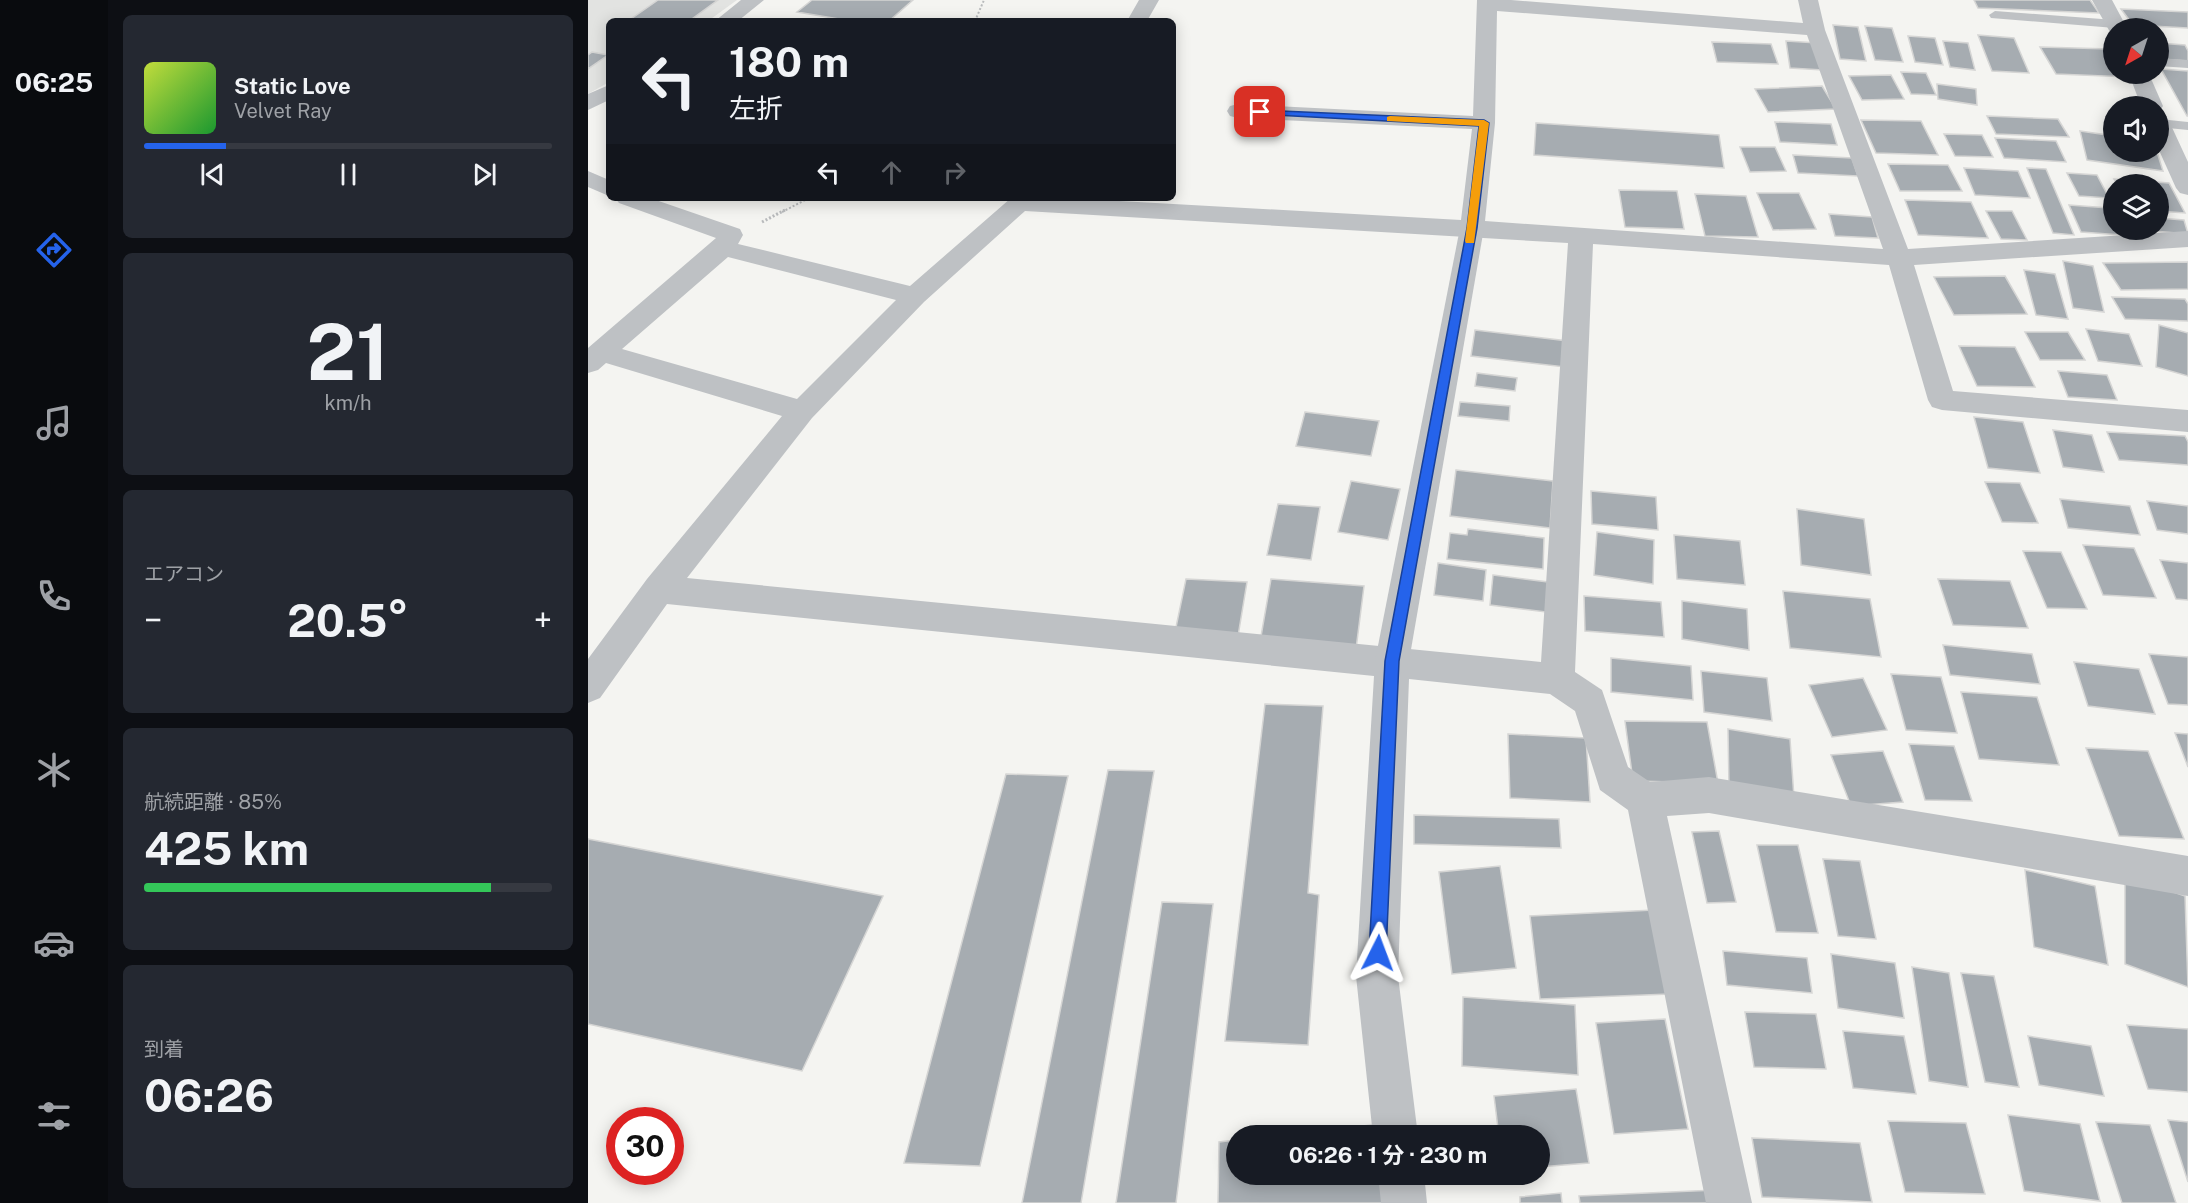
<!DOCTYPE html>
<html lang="ja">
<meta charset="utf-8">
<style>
:root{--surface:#171b24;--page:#242831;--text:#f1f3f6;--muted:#9ea1a6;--line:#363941;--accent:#2563eb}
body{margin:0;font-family:"Public Sans","Noto Sans JP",sans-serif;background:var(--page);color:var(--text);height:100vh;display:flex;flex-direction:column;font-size:22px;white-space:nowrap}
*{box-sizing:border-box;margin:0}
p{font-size:20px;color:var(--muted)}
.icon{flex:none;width:33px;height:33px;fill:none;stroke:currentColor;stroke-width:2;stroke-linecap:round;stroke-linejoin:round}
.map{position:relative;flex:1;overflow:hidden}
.sheet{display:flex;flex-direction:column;gap:15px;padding:15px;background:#0d0f14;width:480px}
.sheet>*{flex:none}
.guide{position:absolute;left:18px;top:18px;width:570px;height:183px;border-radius:9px;box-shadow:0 3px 15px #0003;background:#171b24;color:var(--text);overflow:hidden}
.needle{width:39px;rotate:219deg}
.controls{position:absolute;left:1515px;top:18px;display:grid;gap:12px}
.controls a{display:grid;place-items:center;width:66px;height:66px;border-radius:50%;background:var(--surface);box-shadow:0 3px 15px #0003;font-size:30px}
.speed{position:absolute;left:18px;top:1107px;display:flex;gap:12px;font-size:30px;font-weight:700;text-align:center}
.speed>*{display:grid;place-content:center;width:78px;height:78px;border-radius:50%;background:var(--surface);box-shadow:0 3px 15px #0003;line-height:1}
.speed .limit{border:9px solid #d22;background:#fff;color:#111}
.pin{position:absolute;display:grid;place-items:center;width:51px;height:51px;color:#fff;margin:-26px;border-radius:12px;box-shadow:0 3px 9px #0006}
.me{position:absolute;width:66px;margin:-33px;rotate:3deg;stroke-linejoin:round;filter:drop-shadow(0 0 4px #0008)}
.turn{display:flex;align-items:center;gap:21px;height:126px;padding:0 24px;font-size:27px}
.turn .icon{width:78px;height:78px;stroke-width:2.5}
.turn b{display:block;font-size:42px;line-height:51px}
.lanes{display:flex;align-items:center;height:57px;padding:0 24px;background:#0003;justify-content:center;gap:30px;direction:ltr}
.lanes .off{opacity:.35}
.big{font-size:45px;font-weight:700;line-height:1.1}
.sheet .widget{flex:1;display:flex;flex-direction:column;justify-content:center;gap:9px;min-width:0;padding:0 21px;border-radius:9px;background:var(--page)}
.sheet .dial{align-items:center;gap:0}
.dial b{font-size:78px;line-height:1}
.song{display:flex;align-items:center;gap:18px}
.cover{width:72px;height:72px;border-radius:9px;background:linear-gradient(135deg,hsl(70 70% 55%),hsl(130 70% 35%))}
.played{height:6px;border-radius:3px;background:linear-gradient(90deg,var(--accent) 20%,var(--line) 20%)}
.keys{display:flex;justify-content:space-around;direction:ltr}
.heat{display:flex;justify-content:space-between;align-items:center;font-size:33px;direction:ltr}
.charge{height:9px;border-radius:4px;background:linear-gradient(90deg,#34c759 85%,var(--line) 0)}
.trip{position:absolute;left:638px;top:1125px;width:324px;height:60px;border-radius:30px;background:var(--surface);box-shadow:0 3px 15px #0003;font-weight:700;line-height:60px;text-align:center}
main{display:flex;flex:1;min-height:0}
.tab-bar{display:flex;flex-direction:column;width:108px;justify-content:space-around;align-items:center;background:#090b0e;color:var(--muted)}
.tab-bar .icon{width:42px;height:42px}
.tab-bar .selected{color:var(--accent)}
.tab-bar b{font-size:27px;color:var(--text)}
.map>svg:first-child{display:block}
.built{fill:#e2e3e1}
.building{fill:#a6acb1;stroke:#d5d5d4;stroke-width:1.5}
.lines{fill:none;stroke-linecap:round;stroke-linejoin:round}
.path-far1{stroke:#b8babc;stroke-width:2;stroke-dasharray:2 2;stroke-linecap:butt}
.path{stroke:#b8babc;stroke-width:3;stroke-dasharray:2 2;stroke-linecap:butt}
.service{fill:#bec1c4;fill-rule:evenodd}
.minor{fill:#bec1c4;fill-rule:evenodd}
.tertiary{fill:#bec1c4;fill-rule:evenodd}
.route{fill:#2563eb;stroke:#184099;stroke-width:1.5}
.slow{fill:#f59e0b}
</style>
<main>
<nav class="tab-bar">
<b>06:25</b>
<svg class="icon selected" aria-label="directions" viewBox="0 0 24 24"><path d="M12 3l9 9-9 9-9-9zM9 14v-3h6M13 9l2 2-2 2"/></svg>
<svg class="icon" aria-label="music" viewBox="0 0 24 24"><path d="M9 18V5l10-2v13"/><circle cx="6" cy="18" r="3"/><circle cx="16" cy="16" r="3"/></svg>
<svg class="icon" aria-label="phone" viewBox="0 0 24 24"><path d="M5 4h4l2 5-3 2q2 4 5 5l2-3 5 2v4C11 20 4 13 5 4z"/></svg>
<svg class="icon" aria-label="climate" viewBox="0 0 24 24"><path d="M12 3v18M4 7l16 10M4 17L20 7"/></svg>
<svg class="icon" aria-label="car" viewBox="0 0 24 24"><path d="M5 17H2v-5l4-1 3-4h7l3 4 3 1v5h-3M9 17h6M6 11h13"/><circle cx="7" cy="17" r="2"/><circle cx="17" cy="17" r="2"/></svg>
<svg class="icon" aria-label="filters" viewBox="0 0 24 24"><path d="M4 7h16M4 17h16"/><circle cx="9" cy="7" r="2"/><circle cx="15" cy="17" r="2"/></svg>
</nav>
<section class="sheet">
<div class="widget">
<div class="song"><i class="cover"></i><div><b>Static Love</b><p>Velvet Ray</p></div></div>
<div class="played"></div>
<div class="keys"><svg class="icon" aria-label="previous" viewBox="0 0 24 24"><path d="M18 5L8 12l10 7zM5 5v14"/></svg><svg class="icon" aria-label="pause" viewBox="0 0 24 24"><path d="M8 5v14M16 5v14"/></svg><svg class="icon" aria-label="next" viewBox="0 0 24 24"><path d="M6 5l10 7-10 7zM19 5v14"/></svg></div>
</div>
<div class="widget dial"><b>21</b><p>km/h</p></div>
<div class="widget"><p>エアコン</p>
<div class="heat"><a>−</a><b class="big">20.5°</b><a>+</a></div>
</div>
<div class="widget"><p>航続距離 · 85%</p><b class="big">425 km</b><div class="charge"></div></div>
<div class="widget"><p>到着</p><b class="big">06:26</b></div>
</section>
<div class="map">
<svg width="1600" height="1203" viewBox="0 0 1600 1203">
<rect width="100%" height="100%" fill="#f4f4f1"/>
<path class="built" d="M0 0H149L120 21H21V82L0 94Z"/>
<path class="building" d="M70 0H130L101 21H40Z
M224 0H325L301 21H263L209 12Z
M1386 0H1502L1511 13 1390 8Z
M1533 9 1600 12V28L1545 25Z
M1245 25 1270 27 1278 61 1252 59Z
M1277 26 1304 28 1315 62 1287 60Z
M1390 35 1426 38 1441 73 1404 71Z
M1320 36 1347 38 1355 65 1327 62Z
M1198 41 1230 43 1235 70 1202 68Z
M1355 41 1380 43 1387 70 1362 67Z
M1124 42 1183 44 1190 64 1129 62Z
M1570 43 1597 45 1600 51V61L1570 59Z
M1452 47 1522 49 1526 54V74H1538L1541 77 1468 74Z
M4 52 20 55 0 69V55Z
M1573 69 1600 71V116H1599Z
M1313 72 1338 73 1348 95 1323 94Z
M1303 75 1316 99 1274 100 1261 76Z
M1349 84 1388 89 1389 105 1350 99Z
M1234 86 1248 109 1180 112 1167 89Z
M1399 116 1470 119 1481 137 1408 134Z
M1273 120 1333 121 1350 155 1288 153Z
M1187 122 1243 124 1249 145 1192 142Z
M948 123 1131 135 1136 168 946 155Z
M1492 131 1526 136V152H1569L1575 171 1499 160Z
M1356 134 1394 135 1405 157 1367 156Z
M1407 138 1468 141 1478 162 1416 158Z
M1152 147H1187L1198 171 1162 172Z
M1205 155 1264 158 1270 176 1210 173Z
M1300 164 1360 165 1374 191H1312Z
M1376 168 1430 171 1442 198 1387 195Z
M1439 168 1458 169 1486 235 1465 233Z
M1479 173 1509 175 1521 198 1491 196Z
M1526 179 1581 183 1597 213 1570 211V184H1529Z
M1031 190 1089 191 1096 229 1037 227Z
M1169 193H1211L1228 229 1185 230Z
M1107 194 1158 196 1170 237 1117 236Z
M1317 200 1383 202 1400 238 1330 235Z
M1481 205 1521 208 1526 218V230H1531L1534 235 1493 232Z
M1398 211H1424L1439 240 1413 239Z
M1241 214 1284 217 1290 238 1247 236Z
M1570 218 1596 220 1600 234 1554 230H1570Z
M1475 261 1505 266 1516 312 1485 308Z
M1600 262V289L1533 290 1515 263Z
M1436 270 1467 274 1480 319 1448 315Z
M1417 276 1439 314 1366 315 1346 277Z
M1524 297 1597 299 1600 304V321L1537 319Z
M1571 325 1600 333V376L1568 367Z
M1498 329 1541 334 1554 366 1510 361Z
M887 330 980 341 977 367 883 356Z
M1437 332H1480L1497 360H1452Z
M1371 346 1427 347 1447 387 1389 386Z
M1470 371 1519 375 1529 400 1480 397Z
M889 373 929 378 927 391 887 386Z
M872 402 922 406 921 421 870 416Z
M717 412 791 421 783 456 708 446Z
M1386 417 1435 422 1452 473 1400 468Z
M1465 430 1504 435 1516 472 1475 467Z
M1519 432 1597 436 1600 442V465L1531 460Z
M868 470 965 481 962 528 862 516Z
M763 481 812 489 800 540 750 532Z
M1397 482 1432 483 1450 523 1414 522Z
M1003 491 1068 497 1070 530 1004 524Z
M1472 499 1542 506 1552 535 1480 528Z
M1559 501 1600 506V534L1569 530Z
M690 504 732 507 723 560 679 555Z
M1209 509 1276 519 1283 575 1213 565Z
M880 529 956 538 955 569 859 559 862 533 879 535Z
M1009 532 1066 540 1065 584 1006 575Z
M1086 535 1152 541 1157 585 1089 579Z
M1495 545 1546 548 1568 598 1515 595Z
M1435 551 1473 552 1499 609 1459 608Z
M1572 560 1600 563V600L1588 599Z
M850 563 898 570 895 601 846 595Z
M905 575 960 582 958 612 902 605Z
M598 579 659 582 650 636 587 632Z
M683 579 776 586 768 649 672 642Z
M1350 579 1422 581 1440 628 1365 625Z
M1195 591 1282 599 1293 657 1202 648Z
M996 596 1073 602 1076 637 997 631Z
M1094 601 1159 609 1161 650 1094 639Z
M1355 645 1444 654 1452 684 1362 675Z
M1561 654 1600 657V705L1580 704Z
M1023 658 1103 666 1105 700 1023 692Z
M1486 662 1551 669 1567 714 1500 706Z
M1113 671 1179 678 1184 721 1116 712Z
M1303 674 1353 677 1369 733 1318 730Z
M1275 678 1299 730 1244 737 1221 685Z
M1373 692 1449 697 1471 765 1391 759Z
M677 704 735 706 720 893 731 895 720 1045 637 1041Z
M1037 721 1119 722 1130 783 1045 781Z
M1140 729 1202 739 1206 798 1141 788Z
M1587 733 1600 734V767Z
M920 734 998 738 1002 802 922 798Z
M1321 744 1366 746 1384 801 1337 800Z
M1498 748 1560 751 1596 839 1531 836Z
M1295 751 1315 802 1263 806 1243 755Z
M520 770 566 771 493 1203H434Z
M418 774 480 776 392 1166 316 1163Z
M826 815 971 819 973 848 826 844Z
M1131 831 1148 902 1119 903 1104 832Z
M0 839 295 896 214 1071 0 1024Z
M1169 845H1210L1230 933 1188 932Z
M1235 859 1272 861 1288 939 1250 936Z
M912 866 928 968 864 974 851 872Z
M1437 870 1507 886 1520 965 1446 947Z
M1537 875 1597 896 1600 987 1537 964Z
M574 902 625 904 588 1203H528Z
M1066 910 1082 994 952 999 942 916Z
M1135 951 1219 958 1224 993 1139 985Z
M1243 954 1307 963 1316 1018 1250 1008Z
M1324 967 1361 973 1380 1087 1341 1081Z
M1373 973 1406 976 1431 1087 1397 1082Z
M875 997 987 1005 990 1075 874 1066Z
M1157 1012 1228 1014 1238 1069 1166 1067Z
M1077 1019 1100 1129 1026 1134 1008 1023Z
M1539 1025 1600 1029V1092L1560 1089Z
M1255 1031 1316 1036 1328 1094 1265 1088Z
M1440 1036 1503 1046 1516 1096 1451 1085Z
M988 1089 1001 1163 951 1167V1136H911L906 1096Z
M1420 1115 1492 1124 1512 1201 1436 1191Z
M1580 1120 1600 1122V1182Z
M1300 1121 1378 1123 1397 1194 1317 1192Z
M1508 1122 1562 1125 1588 1203H1534Z
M791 1124 792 1136H689Z
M1164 1138 1272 1143 1284 1202 1174 1197Z
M648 1140V1174H796L798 1203H630L631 1142Z
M1128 1190 1130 1203H992L991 1196Z
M973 1193 974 1203H932V1197Z"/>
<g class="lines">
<path class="path-far1" d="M387 21 396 0
M194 212 221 198"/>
<path class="path" d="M174 222 197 210"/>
<path class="service" d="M1407 11 1527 20 1533 24 1527 28 1403 18 1401 15Z
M1570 58 1600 60V68L1570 66Z
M1571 119 1600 122V130L1570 127Z"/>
<path class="minor" d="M153 0H176L150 21H127Z
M551 0H571L559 21H539Z
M889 0H923L1215 23 1210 0H1230L1237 30 1320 249 1600 231V247L1326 265 1365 391 1600 410V432L1354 410 1344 407 1340 400 1301 265 1005 244 987 672 1014 690 1040 767 1062 782 1121 777 1600 856V896L1121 813 1079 816 1164 1203H1118L1040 810 1012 790 987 711 962 694 821 679 810 976 830 1136H785L768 976 786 676 79 604 12 698 0 703V659L59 579 194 416 18 363 10 370 0 373V348L128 238 31 203 27 198H62L152 229 155 235 150 244 322 286 423 198H478L873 220 884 129 650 118 642 116 639 111 642 106 650 104 885 116ZM909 11 1219 35 1295 249 897 221 907 123ZM437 211 980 243 953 662 99 578 224 418 336 302ZM140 257 308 300 209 399 34 349Z
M1504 0H1524L1539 28H1526V33L1522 32Z
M1541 74H1561L1575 106 1572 111 1570 106H1553Z
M21 85V100L0 110V94Z
M1570 114 1578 116 1581 121 1600 162V195L1592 193 1588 188 1570 148Z
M0 171 21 180V196L0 187Z
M790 1174H836L839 1203H793Z"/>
<path class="tertiary" d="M884 220 893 222 896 228 821 661 816 672 804 676 792 672 787 661 872 228 875 222Z"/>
</g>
<path class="route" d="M672 110 896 120 901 123 889 228 811 661 798 953 796 959 790 962 784 959 781 953 797 661 879 228 891 126 669 114 668 112Z"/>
<path class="slow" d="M802 116 896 120 901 123 886 243H878L877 241 891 126 799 121V117Z"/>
</svg>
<div class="controls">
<a><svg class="needle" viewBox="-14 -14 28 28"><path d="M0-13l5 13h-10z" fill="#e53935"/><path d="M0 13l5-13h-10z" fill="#9ea1a6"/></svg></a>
<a><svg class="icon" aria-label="sound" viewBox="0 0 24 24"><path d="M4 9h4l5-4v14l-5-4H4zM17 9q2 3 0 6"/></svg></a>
<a><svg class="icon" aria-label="layers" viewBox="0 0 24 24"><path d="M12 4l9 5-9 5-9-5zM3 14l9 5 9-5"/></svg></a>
</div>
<div class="speed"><div class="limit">30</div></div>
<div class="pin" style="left:672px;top:112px;background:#d93025"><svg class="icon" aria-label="arrive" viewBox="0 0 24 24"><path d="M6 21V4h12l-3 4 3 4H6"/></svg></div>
<svg class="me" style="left:790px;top:953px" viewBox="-20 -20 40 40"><path d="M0-17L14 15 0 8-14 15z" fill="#2563eb" stroke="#fff" stroke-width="4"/></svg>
<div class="trip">06:26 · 1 分 · 230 m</div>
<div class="guide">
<div class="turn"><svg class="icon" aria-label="left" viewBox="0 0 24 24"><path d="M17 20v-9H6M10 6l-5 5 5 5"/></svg><div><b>180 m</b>左折</div></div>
<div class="lanes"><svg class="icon" aria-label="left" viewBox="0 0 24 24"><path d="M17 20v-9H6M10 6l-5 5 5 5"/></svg><svg class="icon off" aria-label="ahead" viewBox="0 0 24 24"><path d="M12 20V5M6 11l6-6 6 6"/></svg><svg class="icon off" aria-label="right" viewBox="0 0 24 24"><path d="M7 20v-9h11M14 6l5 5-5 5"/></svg></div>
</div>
</div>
</main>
